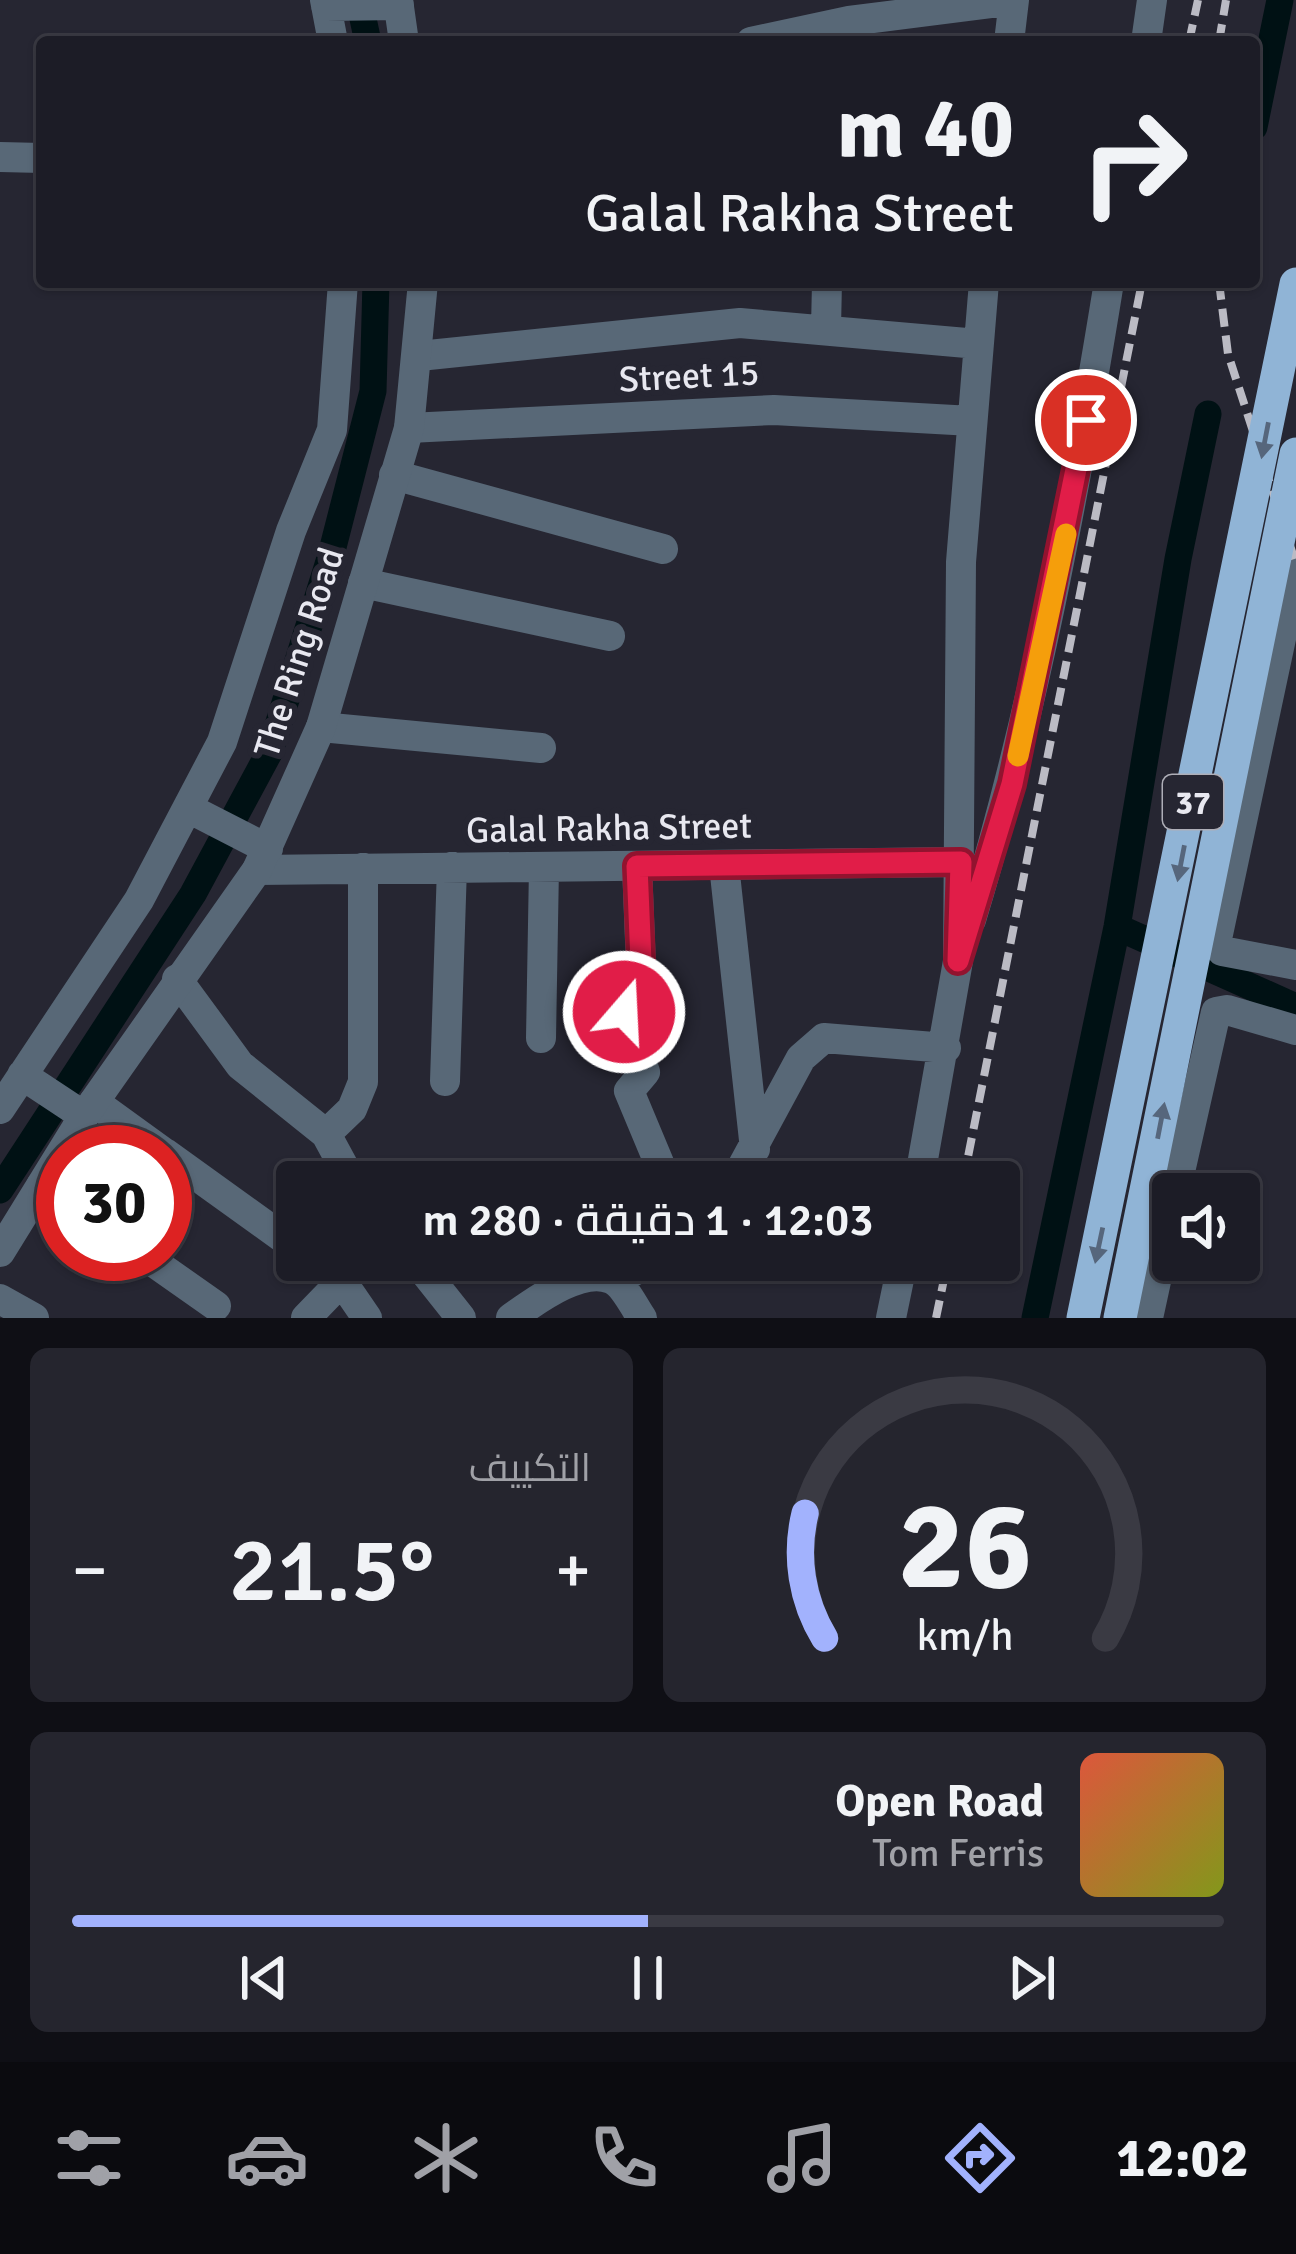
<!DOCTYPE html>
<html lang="ar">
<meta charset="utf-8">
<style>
:root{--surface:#1c1c26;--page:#25252e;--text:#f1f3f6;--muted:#a0a1a7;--line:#3a3a43;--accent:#a2b2fd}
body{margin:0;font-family:Signika,Cairo,sans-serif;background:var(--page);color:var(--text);direction:rtl;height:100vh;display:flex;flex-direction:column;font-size:45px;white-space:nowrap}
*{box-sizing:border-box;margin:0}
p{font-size:39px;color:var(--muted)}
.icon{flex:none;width:66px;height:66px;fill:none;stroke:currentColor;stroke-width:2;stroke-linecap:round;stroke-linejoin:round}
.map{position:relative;height:1318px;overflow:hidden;direction:ltr}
.details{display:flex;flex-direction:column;gap:30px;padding:30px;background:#0f0f15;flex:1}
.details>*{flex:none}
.banner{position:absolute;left:36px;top:36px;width:1224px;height:252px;border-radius:12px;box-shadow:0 3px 9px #0004,0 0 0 3px var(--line);direction:rtl;background:#1c1c26;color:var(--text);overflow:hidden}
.buttons{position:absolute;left:1152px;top:1173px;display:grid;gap:24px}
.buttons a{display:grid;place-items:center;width:108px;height:108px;border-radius:12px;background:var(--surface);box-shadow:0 3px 9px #0004,0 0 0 3px var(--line);font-size:60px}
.speed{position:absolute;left:36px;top:1125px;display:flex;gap:24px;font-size:60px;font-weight:700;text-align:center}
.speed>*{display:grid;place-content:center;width:156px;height:156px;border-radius:50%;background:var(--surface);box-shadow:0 3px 9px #0004,0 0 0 3px var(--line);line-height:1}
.speed .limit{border:18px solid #d22;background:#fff;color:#111}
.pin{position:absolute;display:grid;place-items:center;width:102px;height:102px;color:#fff;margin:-51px;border:6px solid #fff;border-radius:50%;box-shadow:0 3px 12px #0007}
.me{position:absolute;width:132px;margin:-66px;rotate:19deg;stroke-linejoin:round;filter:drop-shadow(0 0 9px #0008)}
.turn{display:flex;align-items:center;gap:42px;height:252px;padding:0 48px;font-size:54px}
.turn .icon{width:156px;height:156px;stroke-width:2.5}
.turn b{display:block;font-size:84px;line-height:102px}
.big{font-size:90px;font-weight:600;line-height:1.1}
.details .tile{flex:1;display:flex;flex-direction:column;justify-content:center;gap:18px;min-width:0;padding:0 42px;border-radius:18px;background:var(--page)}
.details .dial{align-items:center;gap:0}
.dial svg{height:312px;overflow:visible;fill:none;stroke:var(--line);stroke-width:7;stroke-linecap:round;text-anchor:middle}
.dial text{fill:var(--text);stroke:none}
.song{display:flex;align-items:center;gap:36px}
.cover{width:144px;height:144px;border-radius:18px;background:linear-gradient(135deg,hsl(10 70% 55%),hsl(70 70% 35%))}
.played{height:12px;border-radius:6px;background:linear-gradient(90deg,var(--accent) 50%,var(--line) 50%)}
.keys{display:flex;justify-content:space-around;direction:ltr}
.heat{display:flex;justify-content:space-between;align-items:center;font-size:66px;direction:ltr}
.details .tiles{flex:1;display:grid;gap:30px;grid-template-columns:1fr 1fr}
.tile:last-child{grid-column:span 2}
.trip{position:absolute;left:276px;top:1161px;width:744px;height:120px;border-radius:12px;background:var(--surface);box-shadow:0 3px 9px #0004,0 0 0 3px var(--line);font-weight:600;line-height:120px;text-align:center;direction:rtl}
.menu{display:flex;height:192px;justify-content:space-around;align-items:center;background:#0b0b0f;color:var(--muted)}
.menu .icon{width:84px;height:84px}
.menu .active{color:var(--accent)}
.menu b{font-size:54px;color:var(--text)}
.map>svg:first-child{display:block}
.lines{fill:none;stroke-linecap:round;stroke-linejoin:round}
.canal{stroke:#001114;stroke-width:27}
.minor{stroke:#586877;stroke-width:30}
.tertiary{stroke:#586877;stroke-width:30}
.rail{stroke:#bbbbc4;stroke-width:8;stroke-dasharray:18 9;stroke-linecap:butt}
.trunk-bridge{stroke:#90b4d6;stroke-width:33}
.oneway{fill:#56667c}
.route-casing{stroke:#92132f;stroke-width:30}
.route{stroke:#e11d48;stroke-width:21}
.slow{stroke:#f59e0b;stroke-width:21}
.labels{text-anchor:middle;stroke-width:12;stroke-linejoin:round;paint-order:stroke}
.shield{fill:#262632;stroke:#aeaeb7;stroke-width:3}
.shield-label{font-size:33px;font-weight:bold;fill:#e8e8f0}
.street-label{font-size:36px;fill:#e8e8f0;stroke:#262632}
</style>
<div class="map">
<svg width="1296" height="1318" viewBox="0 0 1296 1318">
<rect width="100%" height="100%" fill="#262632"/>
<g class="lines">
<path class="canal" d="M359 0 368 42
M1254 127 1280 0
M1117 927 1296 1007
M0 1190 193 894 270 751 331 555 373 391 376 282
M1035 1318 1117 927 1178 559 1208 414"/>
<path class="minor" d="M751 42 849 21 1014 0
M1009 42 1014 0
M1146 42 1152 0
M0 157 42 158
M826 328 827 282
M419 356 740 323 978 344
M409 428 774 410 972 421
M394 475 663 549
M1296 568 1217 939 1222 951 1296 965
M363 583 610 636
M321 727 541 748
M724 865 755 1149
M637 866 642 991 623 1006 645 1072 629 1091 667 1182
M257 870 961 862
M971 920C1034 711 1074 498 1109 282
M177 979 240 1065 326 1134 352 1182
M541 1038 544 867
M445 1081 452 867
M94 1102 163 1152
M326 1134 352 1109 363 1082V868
M165 1153 297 1248
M734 1182 801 1058 824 1038 946 1048
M919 1182 958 961 961 562 984 282
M41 1186 63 1201
M1175 1194 1216 1012 1227 1010 1296 1030
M142 1254 216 1306
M313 1260 341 1280 367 1318
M415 1260 461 1318
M616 1282 652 1260
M0 1299 34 1318
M306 1318 362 1260
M511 1318C534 1302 581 1266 611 1279 624 1284 634 1307 642 1318
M891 1318 903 1260
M1148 1318 1173 1203"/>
<path class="tertiary" d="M325 0 333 42
M398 0 404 42
M326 6 399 5
M190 809 268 849
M22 1075 84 1116
M0 1109 139 900 222 742 291 531 332 430 343 282
M0 1252 84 1116 257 870 321 727 409 428 423 282"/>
<path class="rail" d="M1189 42 1198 0
M1219 42 1226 0
M1219 282 1228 354 1296 564
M963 1182 1142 282
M936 1318 948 1260"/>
<path class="trunk-bridge" d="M1083 1318 1296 284
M1120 1318 1296 454"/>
</g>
<defs><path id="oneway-solid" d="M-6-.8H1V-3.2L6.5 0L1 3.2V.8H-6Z" transform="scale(3)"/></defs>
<g class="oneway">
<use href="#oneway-solid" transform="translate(1265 440) rotate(101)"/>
<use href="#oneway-solid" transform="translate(1181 863) rotate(101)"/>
<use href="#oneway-solid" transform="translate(1161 1121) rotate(-79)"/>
<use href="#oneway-solid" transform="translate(1099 1245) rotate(102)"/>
</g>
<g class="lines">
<g class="route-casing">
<path id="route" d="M624 1012 623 1006 642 985 637 866 961 862 958 961 1012 784 1086 420"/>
</g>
<use href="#route" class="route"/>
<path class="slow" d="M1018 756 1066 534"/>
</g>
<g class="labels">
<rect class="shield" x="1163" y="775" width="60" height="54" rx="9"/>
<g class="shield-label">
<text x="1193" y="814">37</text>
</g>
<g class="street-label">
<text transform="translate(689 375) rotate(-3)" y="13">Street 15</text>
<text transform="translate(298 652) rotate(-72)" y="13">The Ring Road</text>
<text transform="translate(609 827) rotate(-1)" y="13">Galal Rakha Street</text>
</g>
</g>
</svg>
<div class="buttons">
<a><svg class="icon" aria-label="sound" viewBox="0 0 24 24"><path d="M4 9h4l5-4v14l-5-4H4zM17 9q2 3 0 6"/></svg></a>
</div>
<div class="speed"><div class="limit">30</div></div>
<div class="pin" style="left:1086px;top:420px;background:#d93025"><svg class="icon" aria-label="arrive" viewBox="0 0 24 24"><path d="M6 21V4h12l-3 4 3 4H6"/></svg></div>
<svg class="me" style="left:624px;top:1012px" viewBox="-20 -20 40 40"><circle r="17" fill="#e11d48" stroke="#fff" stroke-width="3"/><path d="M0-11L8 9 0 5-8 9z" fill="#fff"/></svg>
<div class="trip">12:03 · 1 دقيقة · 280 m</div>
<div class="banner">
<div class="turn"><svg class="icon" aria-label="right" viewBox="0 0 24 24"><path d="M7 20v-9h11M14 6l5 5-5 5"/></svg><div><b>40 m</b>Galal Rakha Street</div></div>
</div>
</div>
<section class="details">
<div class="tiles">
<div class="tile dial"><svg viewBox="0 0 100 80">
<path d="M14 69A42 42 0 1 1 86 69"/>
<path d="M14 69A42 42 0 0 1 9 37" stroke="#a2b2fd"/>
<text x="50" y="56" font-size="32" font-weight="700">26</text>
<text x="50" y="72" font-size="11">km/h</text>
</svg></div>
<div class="tile"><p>التكييف</p>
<div class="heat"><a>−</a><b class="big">21.5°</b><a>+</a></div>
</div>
<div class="tile">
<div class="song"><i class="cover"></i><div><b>Open Road</b><p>Tom Ferris</p></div></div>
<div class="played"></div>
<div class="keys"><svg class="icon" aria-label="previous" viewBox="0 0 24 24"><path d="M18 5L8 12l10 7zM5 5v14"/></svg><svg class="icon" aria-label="pause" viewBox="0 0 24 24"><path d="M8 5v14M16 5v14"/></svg><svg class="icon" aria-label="next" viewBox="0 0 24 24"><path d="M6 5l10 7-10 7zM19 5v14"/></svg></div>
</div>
</div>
</section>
<nav class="menu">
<b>12:02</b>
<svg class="icon active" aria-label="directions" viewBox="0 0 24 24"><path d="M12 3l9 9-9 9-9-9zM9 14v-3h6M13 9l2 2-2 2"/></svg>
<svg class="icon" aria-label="music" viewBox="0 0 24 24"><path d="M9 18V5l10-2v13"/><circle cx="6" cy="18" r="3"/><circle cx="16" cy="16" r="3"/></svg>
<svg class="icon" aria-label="phone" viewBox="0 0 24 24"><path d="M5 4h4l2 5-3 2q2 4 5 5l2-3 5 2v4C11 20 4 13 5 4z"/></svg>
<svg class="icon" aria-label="climate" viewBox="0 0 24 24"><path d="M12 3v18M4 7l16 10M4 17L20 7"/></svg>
<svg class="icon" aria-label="car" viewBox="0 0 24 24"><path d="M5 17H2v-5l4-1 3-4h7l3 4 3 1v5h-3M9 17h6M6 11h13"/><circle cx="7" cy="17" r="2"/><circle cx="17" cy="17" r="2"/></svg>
<svg class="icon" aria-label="filters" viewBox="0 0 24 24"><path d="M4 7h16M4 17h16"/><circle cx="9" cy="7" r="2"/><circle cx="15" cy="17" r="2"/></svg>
</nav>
